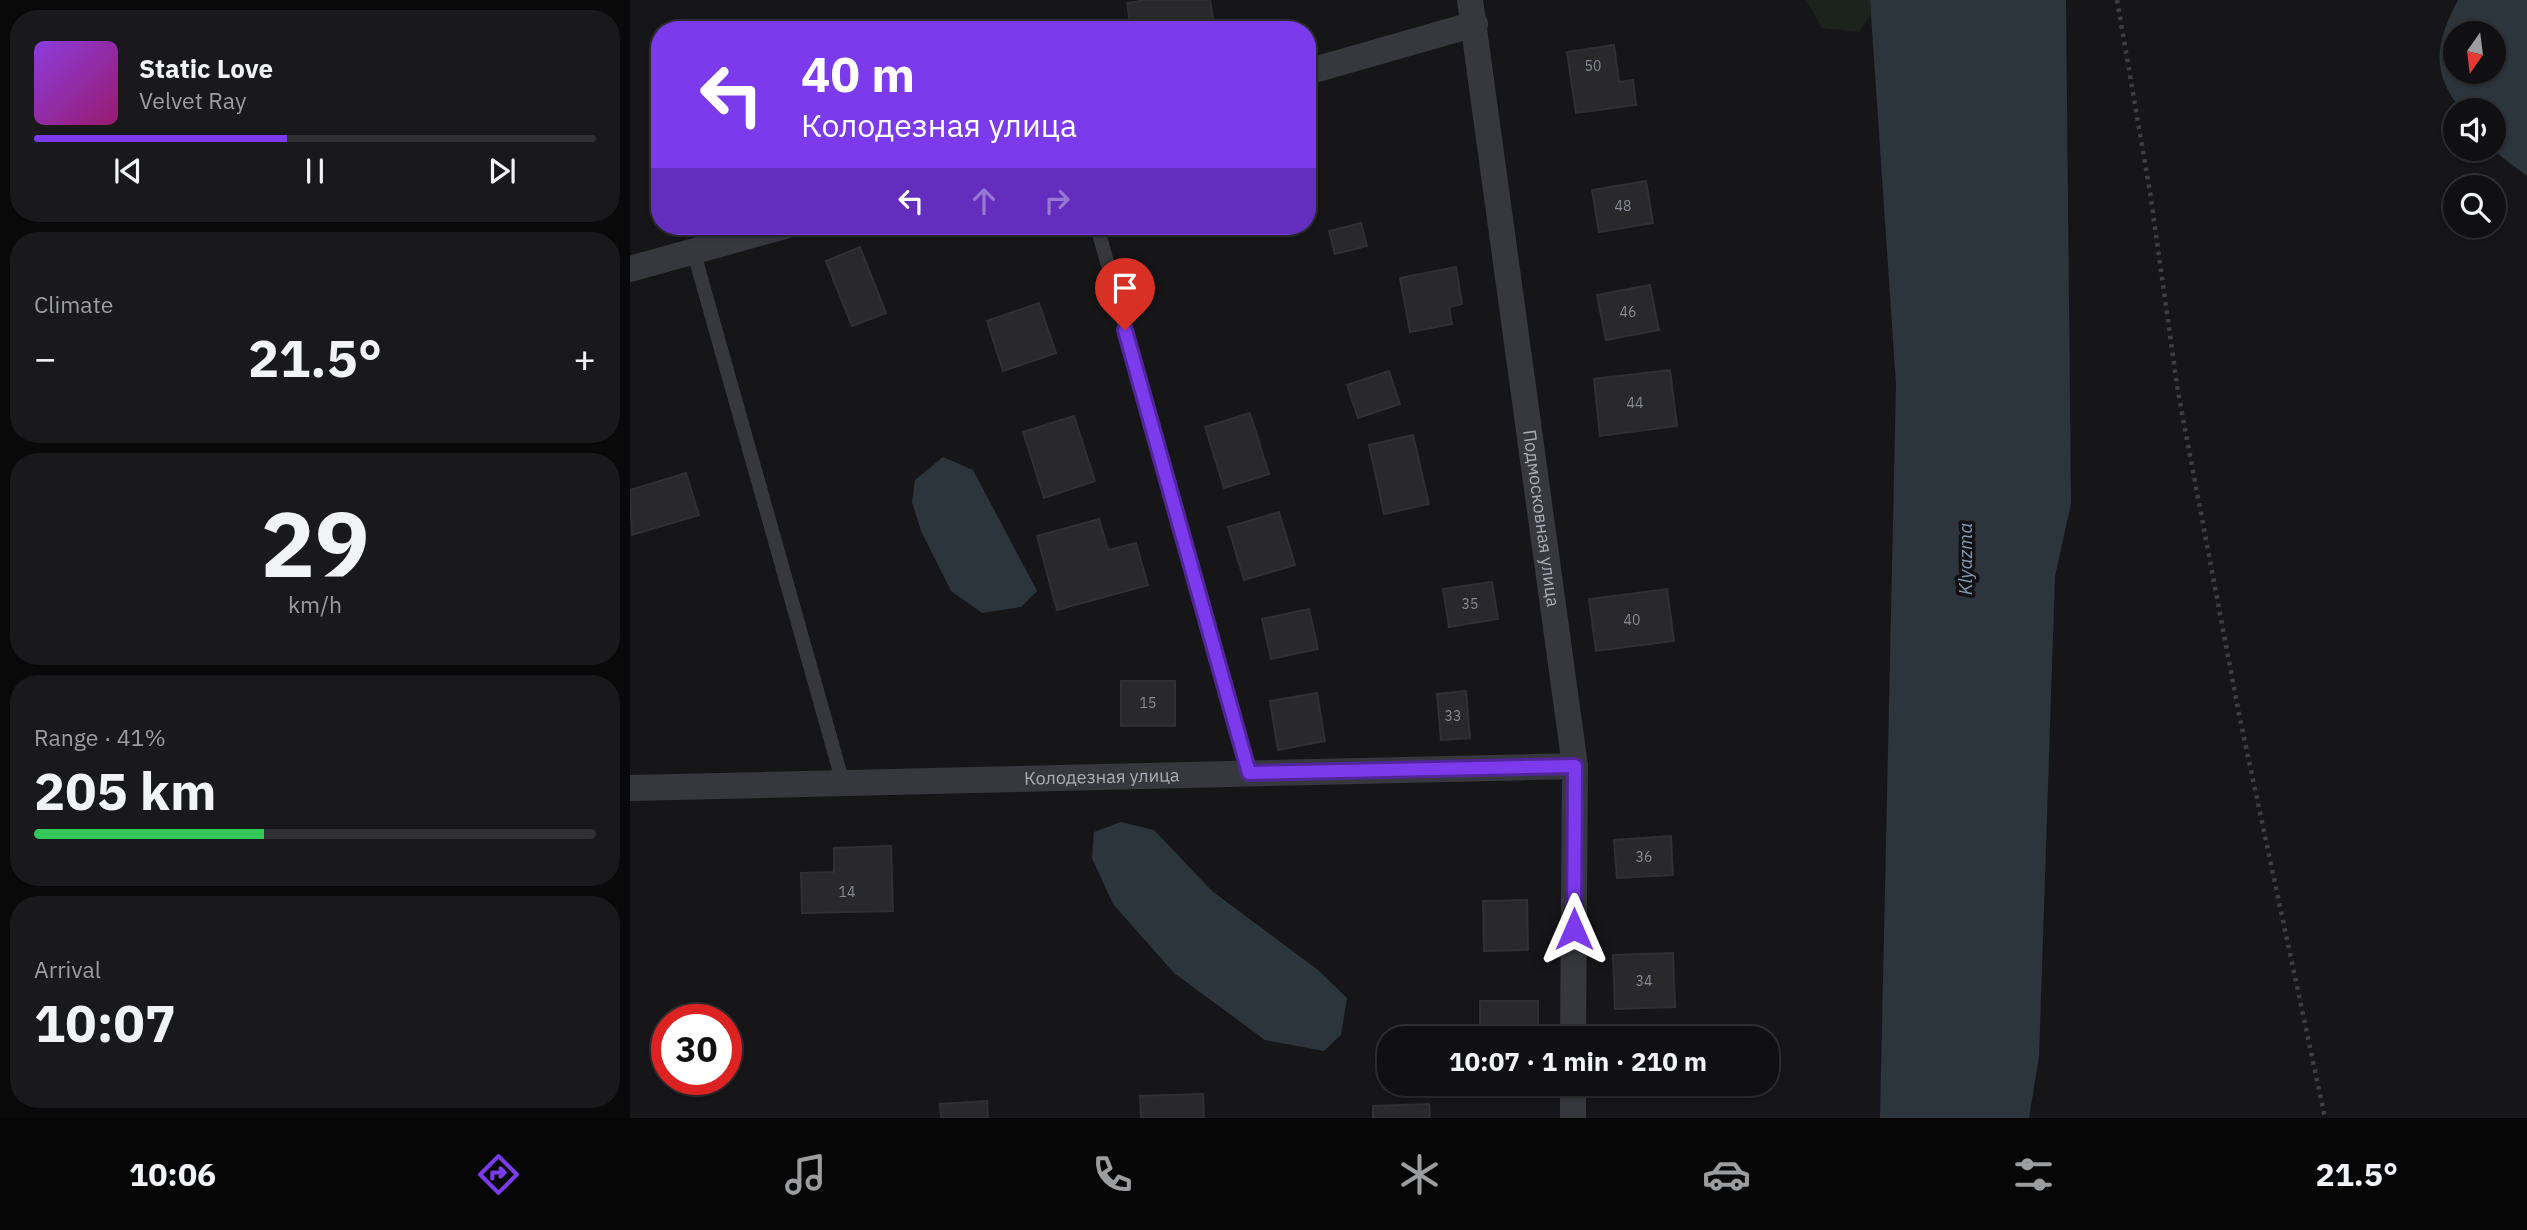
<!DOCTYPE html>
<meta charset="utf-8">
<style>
:root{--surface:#101012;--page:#19191b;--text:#f1f3f6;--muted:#9c9d9f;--line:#303032;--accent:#7c3aed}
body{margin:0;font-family:"IBM Plex Sans",sans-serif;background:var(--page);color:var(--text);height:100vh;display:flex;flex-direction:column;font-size:26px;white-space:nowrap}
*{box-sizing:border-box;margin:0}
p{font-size:23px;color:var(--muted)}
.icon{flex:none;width:38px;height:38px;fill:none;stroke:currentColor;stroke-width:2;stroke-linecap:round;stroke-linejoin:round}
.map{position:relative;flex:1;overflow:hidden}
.side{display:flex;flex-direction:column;gap:10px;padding:10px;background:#09090a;width:630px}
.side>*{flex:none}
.guide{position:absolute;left:21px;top:21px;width:665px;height:214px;border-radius:28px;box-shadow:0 2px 5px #0004,0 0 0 2px var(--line);background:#7c3aed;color:#fff;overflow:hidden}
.needle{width:46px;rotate:194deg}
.fabs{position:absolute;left:1813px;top:21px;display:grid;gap:14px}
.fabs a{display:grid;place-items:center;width:63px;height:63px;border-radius:50%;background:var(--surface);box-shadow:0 2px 5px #0004,0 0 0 2px var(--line);font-size:35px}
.speed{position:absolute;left:21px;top:1004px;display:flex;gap:14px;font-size:35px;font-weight:700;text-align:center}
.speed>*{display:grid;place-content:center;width:91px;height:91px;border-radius:50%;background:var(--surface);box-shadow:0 2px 5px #0004,0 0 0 2px var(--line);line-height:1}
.speed .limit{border:10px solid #d22;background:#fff;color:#111}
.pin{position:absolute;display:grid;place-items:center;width:60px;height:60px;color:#fff;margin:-72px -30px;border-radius:50% 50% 50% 0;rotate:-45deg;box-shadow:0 0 7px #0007}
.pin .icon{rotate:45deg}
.me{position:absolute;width:77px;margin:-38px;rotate:0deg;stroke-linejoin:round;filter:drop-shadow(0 0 5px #0008)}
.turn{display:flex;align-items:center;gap:24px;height:147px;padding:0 35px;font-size:32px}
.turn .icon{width:91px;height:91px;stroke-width:2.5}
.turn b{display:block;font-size:49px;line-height:60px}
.lanes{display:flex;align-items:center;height:66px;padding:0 35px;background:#0003;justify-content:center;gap:35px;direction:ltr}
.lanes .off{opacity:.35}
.big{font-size:52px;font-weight:700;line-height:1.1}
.side .tile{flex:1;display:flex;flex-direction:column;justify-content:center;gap:10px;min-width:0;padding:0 24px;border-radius:28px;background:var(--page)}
.side .dial{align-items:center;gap:0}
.dial b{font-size:91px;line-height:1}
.song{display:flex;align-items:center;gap:21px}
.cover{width:84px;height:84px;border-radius:10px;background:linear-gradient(135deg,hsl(270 70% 55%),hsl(320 70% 35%))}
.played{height:7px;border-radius:4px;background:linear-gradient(90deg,var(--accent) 45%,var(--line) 45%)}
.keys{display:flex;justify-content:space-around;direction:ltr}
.heat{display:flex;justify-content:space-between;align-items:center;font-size:38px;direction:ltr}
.charge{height:10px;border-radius:5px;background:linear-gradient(90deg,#34c759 41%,var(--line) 0)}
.trip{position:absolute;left:747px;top:1026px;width:402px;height:70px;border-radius:28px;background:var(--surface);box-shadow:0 2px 5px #0004,0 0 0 2px var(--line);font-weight:700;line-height:70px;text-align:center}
.dock{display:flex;height:112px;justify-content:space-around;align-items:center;background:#060607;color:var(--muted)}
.dock .icon{width:49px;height:49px}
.dock .selected{color:var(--accent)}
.dock b{font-size:32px;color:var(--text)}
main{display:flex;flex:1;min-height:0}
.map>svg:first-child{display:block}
.green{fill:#1c231d}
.water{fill:#2c353c;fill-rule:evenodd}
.building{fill:#29292c;stroke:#303034;stroke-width:2}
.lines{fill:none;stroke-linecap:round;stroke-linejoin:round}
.path{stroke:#3d3f44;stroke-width:4.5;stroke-dasharray:3.5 5;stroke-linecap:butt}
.lane{stroke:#37383d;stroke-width:14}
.street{stroke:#37383d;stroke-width:26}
.route-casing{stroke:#51269a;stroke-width:18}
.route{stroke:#7c3aed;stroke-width:12}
.labels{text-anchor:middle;stroke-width:7;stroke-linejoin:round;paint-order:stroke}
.number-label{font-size:14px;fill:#888b94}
.street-label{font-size:18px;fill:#a8adb8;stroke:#111113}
.water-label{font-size:19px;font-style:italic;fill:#7f9bb3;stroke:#111113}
</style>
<main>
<section class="side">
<div class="tile">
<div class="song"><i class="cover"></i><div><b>Static Love</b><p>Velvet Ray</p></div></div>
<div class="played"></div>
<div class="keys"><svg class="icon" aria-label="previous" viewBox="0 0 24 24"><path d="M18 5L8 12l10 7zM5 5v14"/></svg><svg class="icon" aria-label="pause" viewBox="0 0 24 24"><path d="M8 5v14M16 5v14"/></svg><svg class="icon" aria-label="next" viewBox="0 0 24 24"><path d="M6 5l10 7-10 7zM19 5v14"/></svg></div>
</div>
<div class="tile"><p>Climate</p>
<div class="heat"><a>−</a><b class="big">21.5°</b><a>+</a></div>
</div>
<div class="tile dial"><b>29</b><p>km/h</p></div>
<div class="tile"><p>Range · 41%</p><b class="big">205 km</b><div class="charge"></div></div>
<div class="tile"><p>Arrival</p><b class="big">10:07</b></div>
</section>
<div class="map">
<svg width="1897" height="1118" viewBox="0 0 1897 1118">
<rect width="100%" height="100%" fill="#161618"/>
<path class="green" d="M1176 0H1240L1241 14 1229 32 1192 28Z"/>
<path class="water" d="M1240 0H1436L1441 504 1425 576 1409 1057 1399 1118H1250L1266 384Z
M1828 0H1897V176L1861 149H1864V110H1831C1800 70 1806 42 1828 0ZM1825 33H1864V72H1825Z
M313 457 343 470 407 591 391 607 352 613 321 591 291 531 282 502 285 480Z
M491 822 524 830 582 891 688 970 717 998 711 1035 694 1051 635 1040 544 973 483 904 462 858 464 832Z"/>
<path class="building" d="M516 0H580L585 30H501L497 3Z
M984 45 989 82 1003 80 1006 105 946 113 937 52Z
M1016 181 1023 223 969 232 962 190Z
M731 223 737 246 705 254 699 231Z
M230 247 256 313 222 326 196 261Z
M826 267 832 304 819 307 822 324 780 332 770 278Z
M1020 285 1029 330 976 340 967 295Z
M409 303 426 353 373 371 357 321Z
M1040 370 1047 426 970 436 964 379Z
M759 371 770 404 728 418 717 385Z
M620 413 639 474 594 488 575 427Z
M444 416 465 481 414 498 393 432Z
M783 435 799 504 754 514 739 445Z
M56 473 69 515 2 535 0 490Z
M649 512 665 565 614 580 598 527Z
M469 519 478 550 506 543 518 585 427 610 407 536Z
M862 582 868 619 819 627 813 589Z
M1037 589 1044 641 966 651 959 599Z
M679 609 688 649 641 659 632 619Z
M491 681H545V726H491Z
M836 691 840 738 811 740 807 694Z
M687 693 695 741 648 750 640 701Z
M1041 836 1043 875 987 878 984 840Z
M261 846 263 911 172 913 171 873 204 872V848Z
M897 900 898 950 854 951 853 901Z
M1043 953 1045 1007 985 1009 983 955Z
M850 1001H908V1038H850Z
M573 1094 574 1118H511L510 1096Z
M357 1101 358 1118H311L310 1104Z
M799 1104 800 1118H743V1106Z"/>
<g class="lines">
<path class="path" d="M1487 0 1520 192 1548 392 1609 714 1695 1118"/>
<path class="lane" d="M467 226 619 773
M64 253 213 783"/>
<g class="street">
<path id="s1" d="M840 0 945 766 943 1038"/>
<path d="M677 72 845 24"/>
<path d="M0 269 155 226"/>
<path id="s2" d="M0 788 945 766"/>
<path d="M943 1118V1083"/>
</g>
</g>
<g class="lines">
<g class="route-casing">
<path id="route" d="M495 330 619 773 945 766 944 929"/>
</g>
<use href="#route" class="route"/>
</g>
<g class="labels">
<g class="number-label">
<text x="963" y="71">50</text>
<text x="993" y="211">48</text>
<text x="998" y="317">46</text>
<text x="1005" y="408">44</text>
<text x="840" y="609">35</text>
<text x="1002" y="625">40</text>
<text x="518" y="708">15</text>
<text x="823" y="721">33</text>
<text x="1014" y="862">36</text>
<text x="217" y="897">14</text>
<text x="1014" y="986">34</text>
</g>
<g class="street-label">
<text dy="6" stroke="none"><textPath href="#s1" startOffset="523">Подмосковная улица</textPath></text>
<text dy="6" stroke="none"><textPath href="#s2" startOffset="472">Колодезная улица</textPath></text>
</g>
<g class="water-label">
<text transform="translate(1335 559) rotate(-90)" y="7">Klyazma</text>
</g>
</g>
</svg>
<div class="fabs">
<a><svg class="needle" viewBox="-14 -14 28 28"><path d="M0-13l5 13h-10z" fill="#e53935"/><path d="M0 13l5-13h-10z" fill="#9c9d9f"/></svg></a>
<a><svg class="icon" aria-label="sound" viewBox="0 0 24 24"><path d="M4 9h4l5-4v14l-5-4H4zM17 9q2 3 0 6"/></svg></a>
<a><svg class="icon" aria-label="search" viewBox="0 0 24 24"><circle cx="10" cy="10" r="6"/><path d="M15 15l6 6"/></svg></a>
</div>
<div class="speed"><div class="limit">30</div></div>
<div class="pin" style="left:495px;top:330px;background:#d93025"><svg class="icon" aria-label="arrive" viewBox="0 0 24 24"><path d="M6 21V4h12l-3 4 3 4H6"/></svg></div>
<svg class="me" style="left:944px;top:929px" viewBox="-20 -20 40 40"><path d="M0-17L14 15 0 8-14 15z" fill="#7c3aed" stroke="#fff" stroke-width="4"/></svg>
<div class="trip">10:07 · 1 min · 210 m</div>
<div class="guide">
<div class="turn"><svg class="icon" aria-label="left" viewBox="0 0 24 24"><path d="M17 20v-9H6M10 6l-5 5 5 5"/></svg><div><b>40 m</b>Колодезная улица</div></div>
<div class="lanes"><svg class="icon" aria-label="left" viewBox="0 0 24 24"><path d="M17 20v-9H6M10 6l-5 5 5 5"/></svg><svg class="icon off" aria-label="ahead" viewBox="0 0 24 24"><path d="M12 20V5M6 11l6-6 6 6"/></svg><svg class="icon off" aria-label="right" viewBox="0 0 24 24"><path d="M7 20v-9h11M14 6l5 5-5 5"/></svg></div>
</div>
</div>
</main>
<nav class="dock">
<b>10:06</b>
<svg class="icon selected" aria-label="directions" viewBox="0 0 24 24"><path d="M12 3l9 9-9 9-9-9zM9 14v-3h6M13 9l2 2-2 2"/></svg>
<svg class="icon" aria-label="music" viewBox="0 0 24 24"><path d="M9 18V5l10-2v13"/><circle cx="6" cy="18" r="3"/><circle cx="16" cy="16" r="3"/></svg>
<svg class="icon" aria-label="phone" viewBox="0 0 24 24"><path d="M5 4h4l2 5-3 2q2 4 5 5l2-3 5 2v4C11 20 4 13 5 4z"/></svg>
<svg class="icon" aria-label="climate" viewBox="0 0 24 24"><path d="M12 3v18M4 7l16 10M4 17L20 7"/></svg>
<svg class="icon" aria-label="car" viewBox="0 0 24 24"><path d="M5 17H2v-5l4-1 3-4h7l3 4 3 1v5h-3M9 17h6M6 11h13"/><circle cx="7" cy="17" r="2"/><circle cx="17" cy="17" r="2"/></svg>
<svg class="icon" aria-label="filters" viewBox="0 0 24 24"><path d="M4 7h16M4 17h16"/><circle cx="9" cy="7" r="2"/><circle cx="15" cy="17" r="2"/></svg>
<b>21.5°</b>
</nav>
